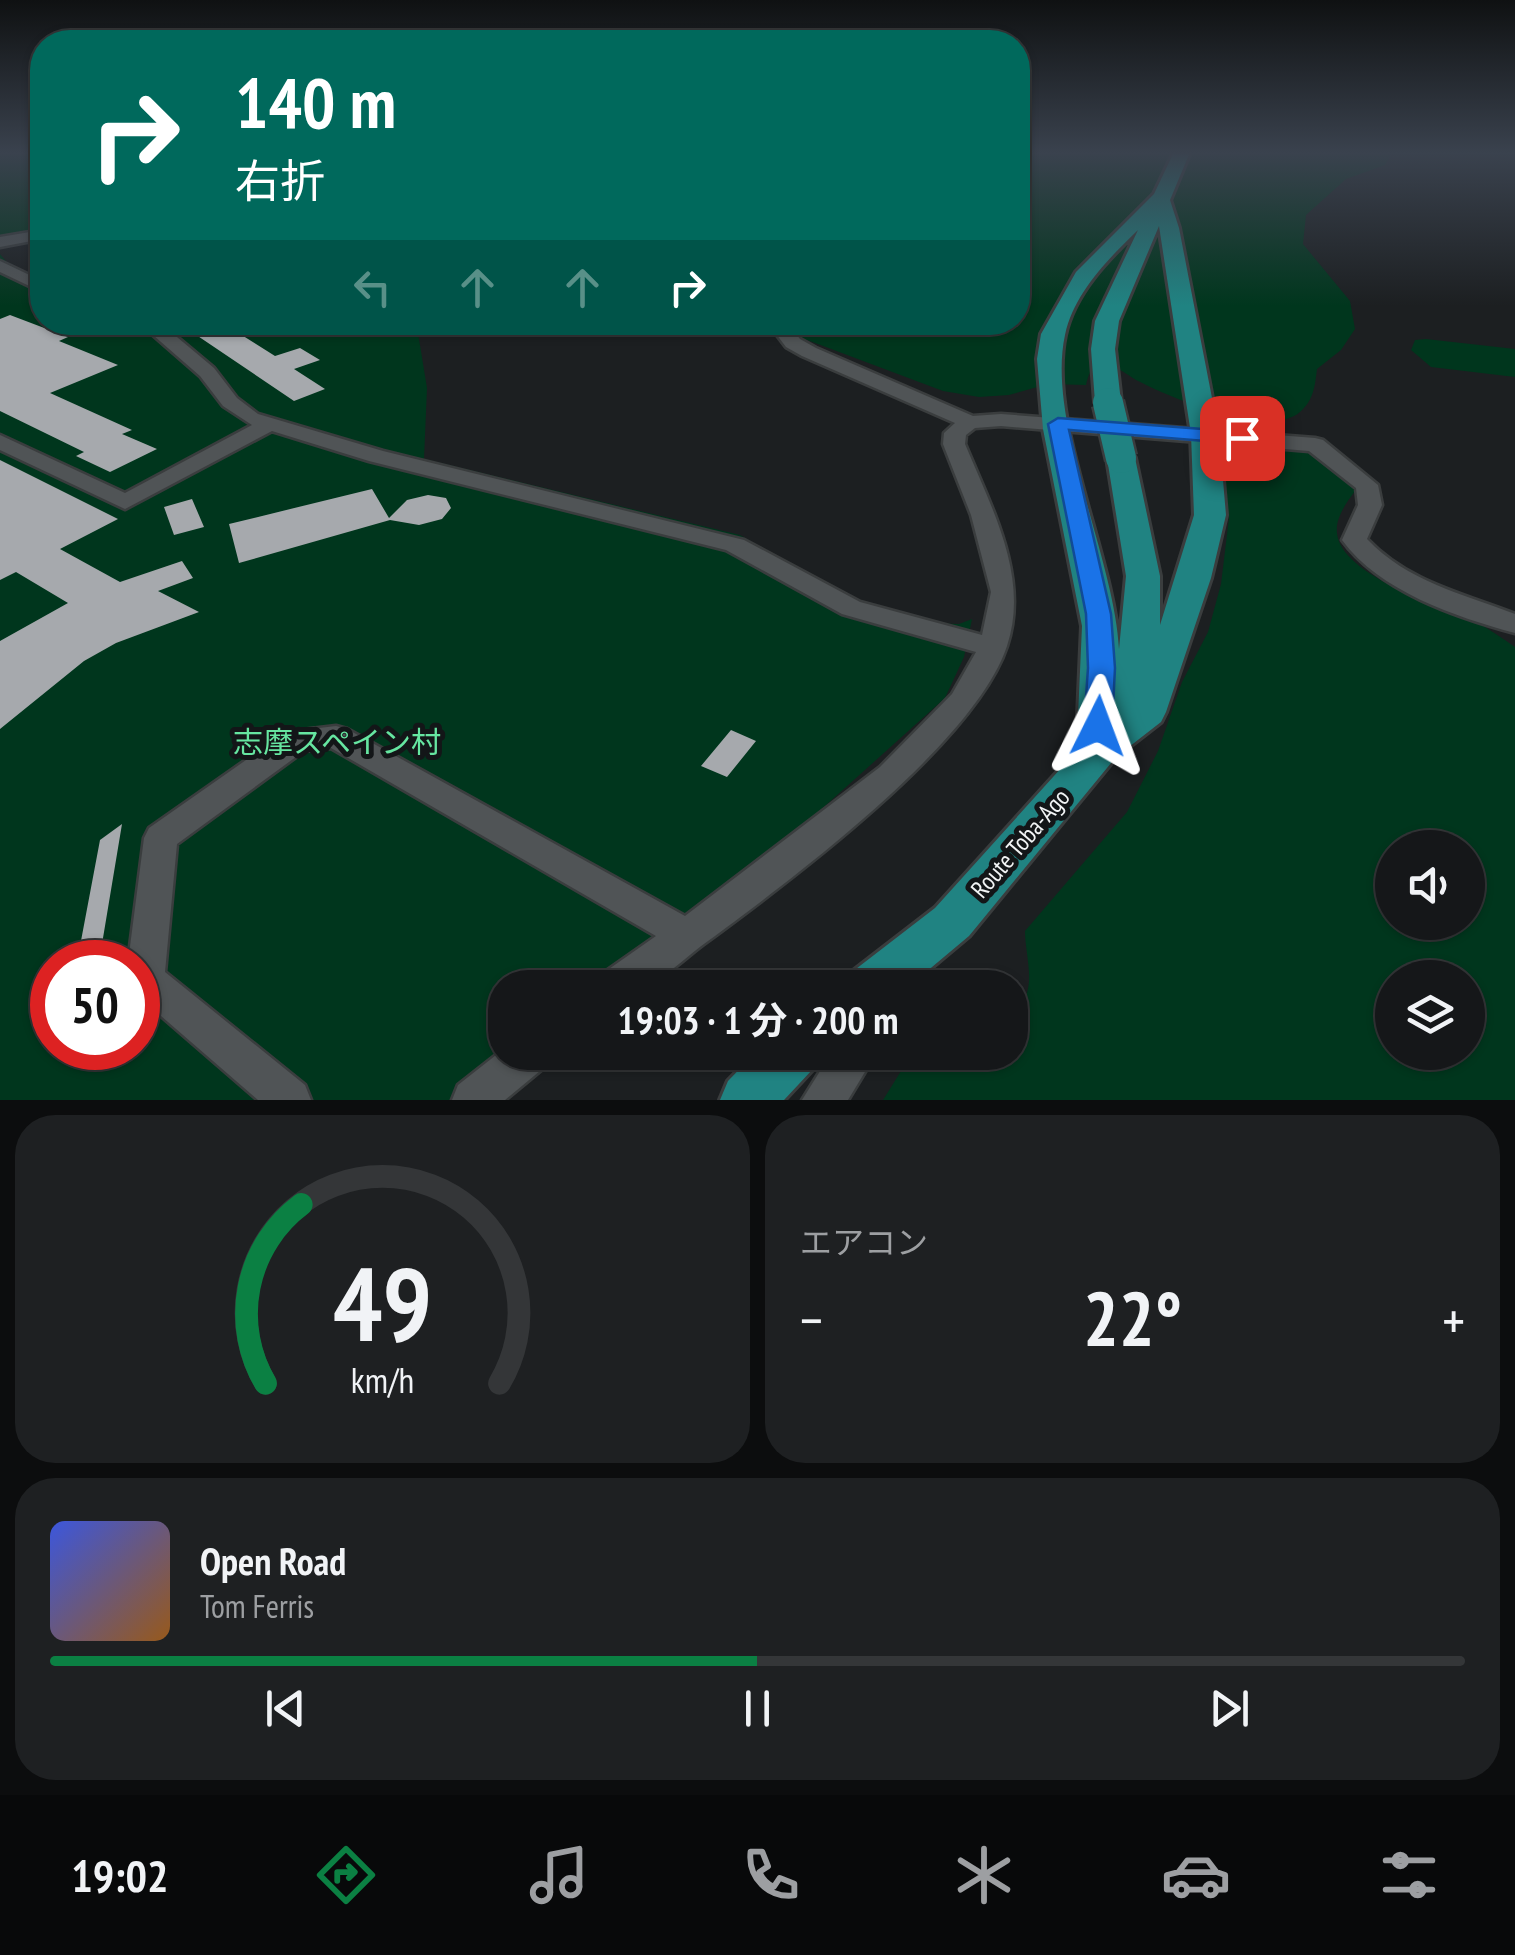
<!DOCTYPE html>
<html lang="ja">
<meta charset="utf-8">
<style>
:root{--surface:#151719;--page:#1e2022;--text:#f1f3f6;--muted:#9d9fa2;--line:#343638;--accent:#0b8043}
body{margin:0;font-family:"PT Sans Narrow","Noto Sans JP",sans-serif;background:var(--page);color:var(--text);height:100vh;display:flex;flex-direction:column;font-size:38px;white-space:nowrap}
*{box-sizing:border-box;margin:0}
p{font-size:32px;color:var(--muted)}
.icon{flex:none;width:55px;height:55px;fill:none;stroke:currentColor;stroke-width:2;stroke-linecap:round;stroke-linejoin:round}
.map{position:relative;height:1100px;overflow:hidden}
.panel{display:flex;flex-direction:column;gap:15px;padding:15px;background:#0c0d0e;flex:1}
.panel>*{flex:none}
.banner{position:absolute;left:30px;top:30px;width:1000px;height:305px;border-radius:40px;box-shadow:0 2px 8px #0004,0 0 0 2px var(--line);background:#00695c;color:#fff;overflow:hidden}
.controls{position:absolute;left:1375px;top:830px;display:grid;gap:20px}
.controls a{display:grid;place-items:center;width:110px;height:110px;border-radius:50%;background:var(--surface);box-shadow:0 2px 8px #0004,0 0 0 2px var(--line);font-size:50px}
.speed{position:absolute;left:30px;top:940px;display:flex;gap:20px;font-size:50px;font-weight:700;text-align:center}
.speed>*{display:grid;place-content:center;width:130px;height:130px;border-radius:50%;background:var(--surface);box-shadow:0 2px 8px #0004,0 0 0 2px var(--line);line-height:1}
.speed .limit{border:15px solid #d22;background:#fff;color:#111}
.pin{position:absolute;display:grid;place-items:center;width:85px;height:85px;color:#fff;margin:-42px;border-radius:20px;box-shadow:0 5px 15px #0006}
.me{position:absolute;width:110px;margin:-55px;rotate:3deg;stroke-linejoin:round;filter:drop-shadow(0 0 8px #0008)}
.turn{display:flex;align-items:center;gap:35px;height:210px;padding:0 40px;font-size:45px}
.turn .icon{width:130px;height:130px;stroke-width:2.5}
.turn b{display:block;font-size:70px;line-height:85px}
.lanes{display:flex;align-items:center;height:95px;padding:0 40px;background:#0003;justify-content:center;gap:50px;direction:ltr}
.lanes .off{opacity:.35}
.big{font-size:75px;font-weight:700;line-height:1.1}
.panel .card{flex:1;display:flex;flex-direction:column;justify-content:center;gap:15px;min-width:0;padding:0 35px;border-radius:40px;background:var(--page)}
.panel .dial{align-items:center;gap:0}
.dial svg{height:260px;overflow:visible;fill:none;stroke:var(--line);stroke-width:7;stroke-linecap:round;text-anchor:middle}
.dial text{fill:var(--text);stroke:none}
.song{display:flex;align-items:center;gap:30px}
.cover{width:120px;height:120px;border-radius:15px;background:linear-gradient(135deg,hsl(230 70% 55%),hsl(30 70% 35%))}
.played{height:10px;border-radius:5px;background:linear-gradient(90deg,var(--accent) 50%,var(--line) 50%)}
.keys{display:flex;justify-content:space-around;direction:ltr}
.heat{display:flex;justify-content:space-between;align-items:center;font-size:55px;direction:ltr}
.panel .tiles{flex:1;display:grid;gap:15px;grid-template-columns:1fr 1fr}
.card:last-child{grid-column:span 2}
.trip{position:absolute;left:488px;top:970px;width:540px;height:100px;border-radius:40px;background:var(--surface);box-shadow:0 2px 8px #0004,0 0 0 2px var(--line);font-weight:700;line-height:100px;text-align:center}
.tab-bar{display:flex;height:160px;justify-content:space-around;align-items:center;background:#08090a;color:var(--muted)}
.tab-bar .icon{width:70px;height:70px}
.tab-bar .current{color:var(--accent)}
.tab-bar b{font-size:45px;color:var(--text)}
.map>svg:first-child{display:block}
.green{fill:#00361d;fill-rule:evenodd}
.building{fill:#a6a9ad}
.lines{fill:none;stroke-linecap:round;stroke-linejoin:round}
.minor-casing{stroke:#3a3d3e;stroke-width:5}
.major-casing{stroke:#3a3d3e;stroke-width:6}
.minor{fill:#505456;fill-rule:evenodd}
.major{fill:#208382;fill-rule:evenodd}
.major-bridge-casing{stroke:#3a3d3e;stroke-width:35;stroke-linecap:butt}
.major-bridge{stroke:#208382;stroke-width:30}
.route{fill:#1a73e8;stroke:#114b97;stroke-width:2.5}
.labels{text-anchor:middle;stroke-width:10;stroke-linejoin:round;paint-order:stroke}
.street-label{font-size:25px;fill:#f2f4f5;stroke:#131618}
.near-park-label{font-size:30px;fill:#66e6a1;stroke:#131618}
</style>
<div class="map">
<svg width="1515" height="1100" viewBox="0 0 1515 1100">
<rect width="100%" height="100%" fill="#1c1f21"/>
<path class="green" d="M0 152H42V231L0 239Z
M1018 152H1387L1390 157 1385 165 1346 179 1306 215 1303 244 1350 301 1355 329 1341 350 1317 369C1315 385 1314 400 1300 412 1268 440 1169 397 1136 380 1126 374 1120 368 1108 366 1092 366 1090 369 1086 385L1048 384 1009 395 979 397 943 391 762 323 1018 322Z
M0 254 10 266 42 283V322H371L418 333 427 388 424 459 740 535 849 599 924 623 959 624 972 619 964 657 945 698 786 841 591 987 505 988V1052L454 1100H0ZM52 962H138V1048H52Z
M1426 339 1515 349V377L1431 367 1411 350 1415 340Z
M1227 443C1282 447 1311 443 1354 482L1355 491C1347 502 1335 518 1337 533 1341 576 1442 606 1476 622 1489 629 1502 638 1515 647V1100H883L906 1063 923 1053 1010 1052V1012C1041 997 1025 959 1025 931L1127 812 1158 751 1182 682 1208 632 1221 584 1229 518 1220 476 1219 447ZM1392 848H1468V922H1392ZM1392 978H1468V1052H1392Z"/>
<path class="building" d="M10 315 68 337 59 341 118 365 50 393 132 430 122 434 157 449 110 472 76 456 84 452 0 411V319Z
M177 322H221L275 356 300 348 320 360 294 369 325 389 294 401Z
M0 460 118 519 60 549 120 582 182 561 193 578 158 591 199 612 116 643 84 661 0 729V641L68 603 16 572 0 580Z
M372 489 389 518 407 500 428 495 446 498 451 508 442 519 419 525 390 520 239 563 229 524Z
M192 499 204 527 174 535 164 507Z
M731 730 756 741 727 777 701 766Z
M122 824 99 962H77L100 840Z"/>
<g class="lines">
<g class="minor-casing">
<path id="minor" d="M42 230V239L0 247V237Z
M0 261 42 281V292L0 272Z
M128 322H154L165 327 214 368 237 398 258 414 383 451 744 540 860 602 982 635 991 592 971 515 943 444 944 433 955 423 802 356 786 347 767 322H786L800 339 816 348 973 416 1001 414 1315 438 1323 440 1378 485 1382 505 1367 539C1408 582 1461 593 1515 614V633C1456 617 1379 591 1342 540L1358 505 1356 488 1309 451 1001 426 975 428 966 435 965 444C991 507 1030 577 1007 646 975 743 791 880 708 941 688 955 668 976 646 986 633 992 609 988 594 988L599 976 656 936 331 748 304 751 177 844 165 972 305 1085 311 1100H258L138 996V962H128L144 838 149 828 286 732 336 726 347 729 685 916 880 767 952 694 976 652 842 614 726 550 369 461 272 431 125 509 0 450V435L125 493 252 425 223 406 200 376 153 335Z
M505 1048V1052H552L546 1066 505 1100H452L458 1085Z
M832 1052H877L848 1100H802Z"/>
</g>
<g class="major-casing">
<path id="major" d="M1174 152H1190L1170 200 1179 228 1219 434 1226 515 1211 578 1166 712 1161 722 1116 757 969 936 907 988H845L852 972 935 908 1081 746 1077 739 1082 626 1043 429 1037 359 1041 334 1076 272 1154 194ZM1159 226 1191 434 1194 515 1160 625V576L1135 458 1131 452H1111L1107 458 1126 576 1119 649C1114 556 1046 422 1065 335 1074 293 1108 259 1138 230L1095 321 1091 349 1095 402 1099 408H1117L1121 402 1115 349 1119 321Z
M756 1052H819L812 1070 784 1100H720L728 1081Z"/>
</g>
<use href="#minor" class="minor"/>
<use href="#major" class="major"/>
<g class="major-bridge-casing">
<path id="major-bridge" d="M1108 403 1121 458"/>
</g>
<use href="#major-bridge" class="major-bridge"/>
</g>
<linearGradient id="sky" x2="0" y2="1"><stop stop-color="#0f1112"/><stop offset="0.5" stop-color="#3a424e"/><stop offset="1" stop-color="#3a424e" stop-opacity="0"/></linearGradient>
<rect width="1515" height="306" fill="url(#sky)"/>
<path class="route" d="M1058 418 1242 432 1252 438 1242 444 1069 430 1111 614 1115 668 1112 726 1108 733H1088L1084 726 1088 668 1086 614 1048 424Z"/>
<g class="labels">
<g class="street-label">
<text transform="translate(1020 843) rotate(-49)" y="9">Route Toba-Ago</text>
</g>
<g class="near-park-label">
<text x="337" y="753">志摩スペイン村</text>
</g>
</g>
</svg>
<div class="controls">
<a><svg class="icon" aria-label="sound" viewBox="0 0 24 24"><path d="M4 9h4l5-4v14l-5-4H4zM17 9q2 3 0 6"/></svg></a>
<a><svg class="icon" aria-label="layers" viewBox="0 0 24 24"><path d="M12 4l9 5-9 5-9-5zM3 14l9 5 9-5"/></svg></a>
</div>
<div class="speed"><div class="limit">50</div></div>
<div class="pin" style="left:1242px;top:438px;background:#d93025"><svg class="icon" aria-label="arrive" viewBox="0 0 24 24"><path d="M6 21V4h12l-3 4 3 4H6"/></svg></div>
<svg class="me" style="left:1098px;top:726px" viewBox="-20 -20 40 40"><path d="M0-17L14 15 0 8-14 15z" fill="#1a73e8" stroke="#fff" stroke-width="4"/></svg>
<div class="trip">19:03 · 1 分 · 200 m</div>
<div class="banner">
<div class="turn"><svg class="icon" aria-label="right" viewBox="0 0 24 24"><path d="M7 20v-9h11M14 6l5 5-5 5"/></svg><div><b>140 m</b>右折</div></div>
<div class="lanes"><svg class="icon off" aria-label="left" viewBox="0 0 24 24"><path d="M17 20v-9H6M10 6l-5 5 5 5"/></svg><svg class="icon off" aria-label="ahead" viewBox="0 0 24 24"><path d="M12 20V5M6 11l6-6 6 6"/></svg><svg class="icon off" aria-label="ahead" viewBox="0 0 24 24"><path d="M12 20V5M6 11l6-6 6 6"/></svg><svg class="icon" aria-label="right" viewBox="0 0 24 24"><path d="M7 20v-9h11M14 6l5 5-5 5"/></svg></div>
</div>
</div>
<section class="panel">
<div class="tiles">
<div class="card dial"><svg viewBox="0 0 100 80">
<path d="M14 69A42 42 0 1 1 86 69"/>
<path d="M14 69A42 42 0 0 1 25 14" stroke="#0b8043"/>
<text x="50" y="56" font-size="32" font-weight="700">49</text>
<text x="50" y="72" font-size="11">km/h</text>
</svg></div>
<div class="card"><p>エアコン</p>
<div class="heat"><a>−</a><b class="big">22°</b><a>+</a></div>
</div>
<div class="card">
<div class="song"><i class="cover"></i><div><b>Open Road</b><p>Tom Ferris</p></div></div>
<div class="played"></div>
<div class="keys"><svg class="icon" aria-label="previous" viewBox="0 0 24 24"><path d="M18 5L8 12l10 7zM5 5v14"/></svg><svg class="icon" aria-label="pause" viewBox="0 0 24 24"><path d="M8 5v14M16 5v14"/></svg><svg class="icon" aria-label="next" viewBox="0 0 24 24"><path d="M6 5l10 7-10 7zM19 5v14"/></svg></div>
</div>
</div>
</section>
<nav class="tab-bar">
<b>19:02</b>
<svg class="icon current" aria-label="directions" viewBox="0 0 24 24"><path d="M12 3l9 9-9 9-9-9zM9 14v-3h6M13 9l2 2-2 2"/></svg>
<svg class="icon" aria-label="music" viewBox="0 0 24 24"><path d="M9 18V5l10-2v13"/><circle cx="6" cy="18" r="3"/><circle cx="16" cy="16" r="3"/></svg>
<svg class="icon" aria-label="phone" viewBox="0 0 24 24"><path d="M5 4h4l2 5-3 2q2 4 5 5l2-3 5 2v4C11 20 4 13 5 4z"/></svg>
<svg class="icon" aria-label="climate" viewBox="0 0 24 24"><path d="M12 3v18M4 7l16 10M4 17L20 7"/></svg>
<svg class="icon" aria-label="car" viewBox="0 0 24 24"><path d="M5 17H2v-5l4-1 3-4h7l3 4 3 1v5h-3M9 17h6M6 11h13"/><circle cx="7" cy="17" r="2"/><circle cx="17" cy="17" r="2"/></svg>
<svg class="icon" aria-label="filters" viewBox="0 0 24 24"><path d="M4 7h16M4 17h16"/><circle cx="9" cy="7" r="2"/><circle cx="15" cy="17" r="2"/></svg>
</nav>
